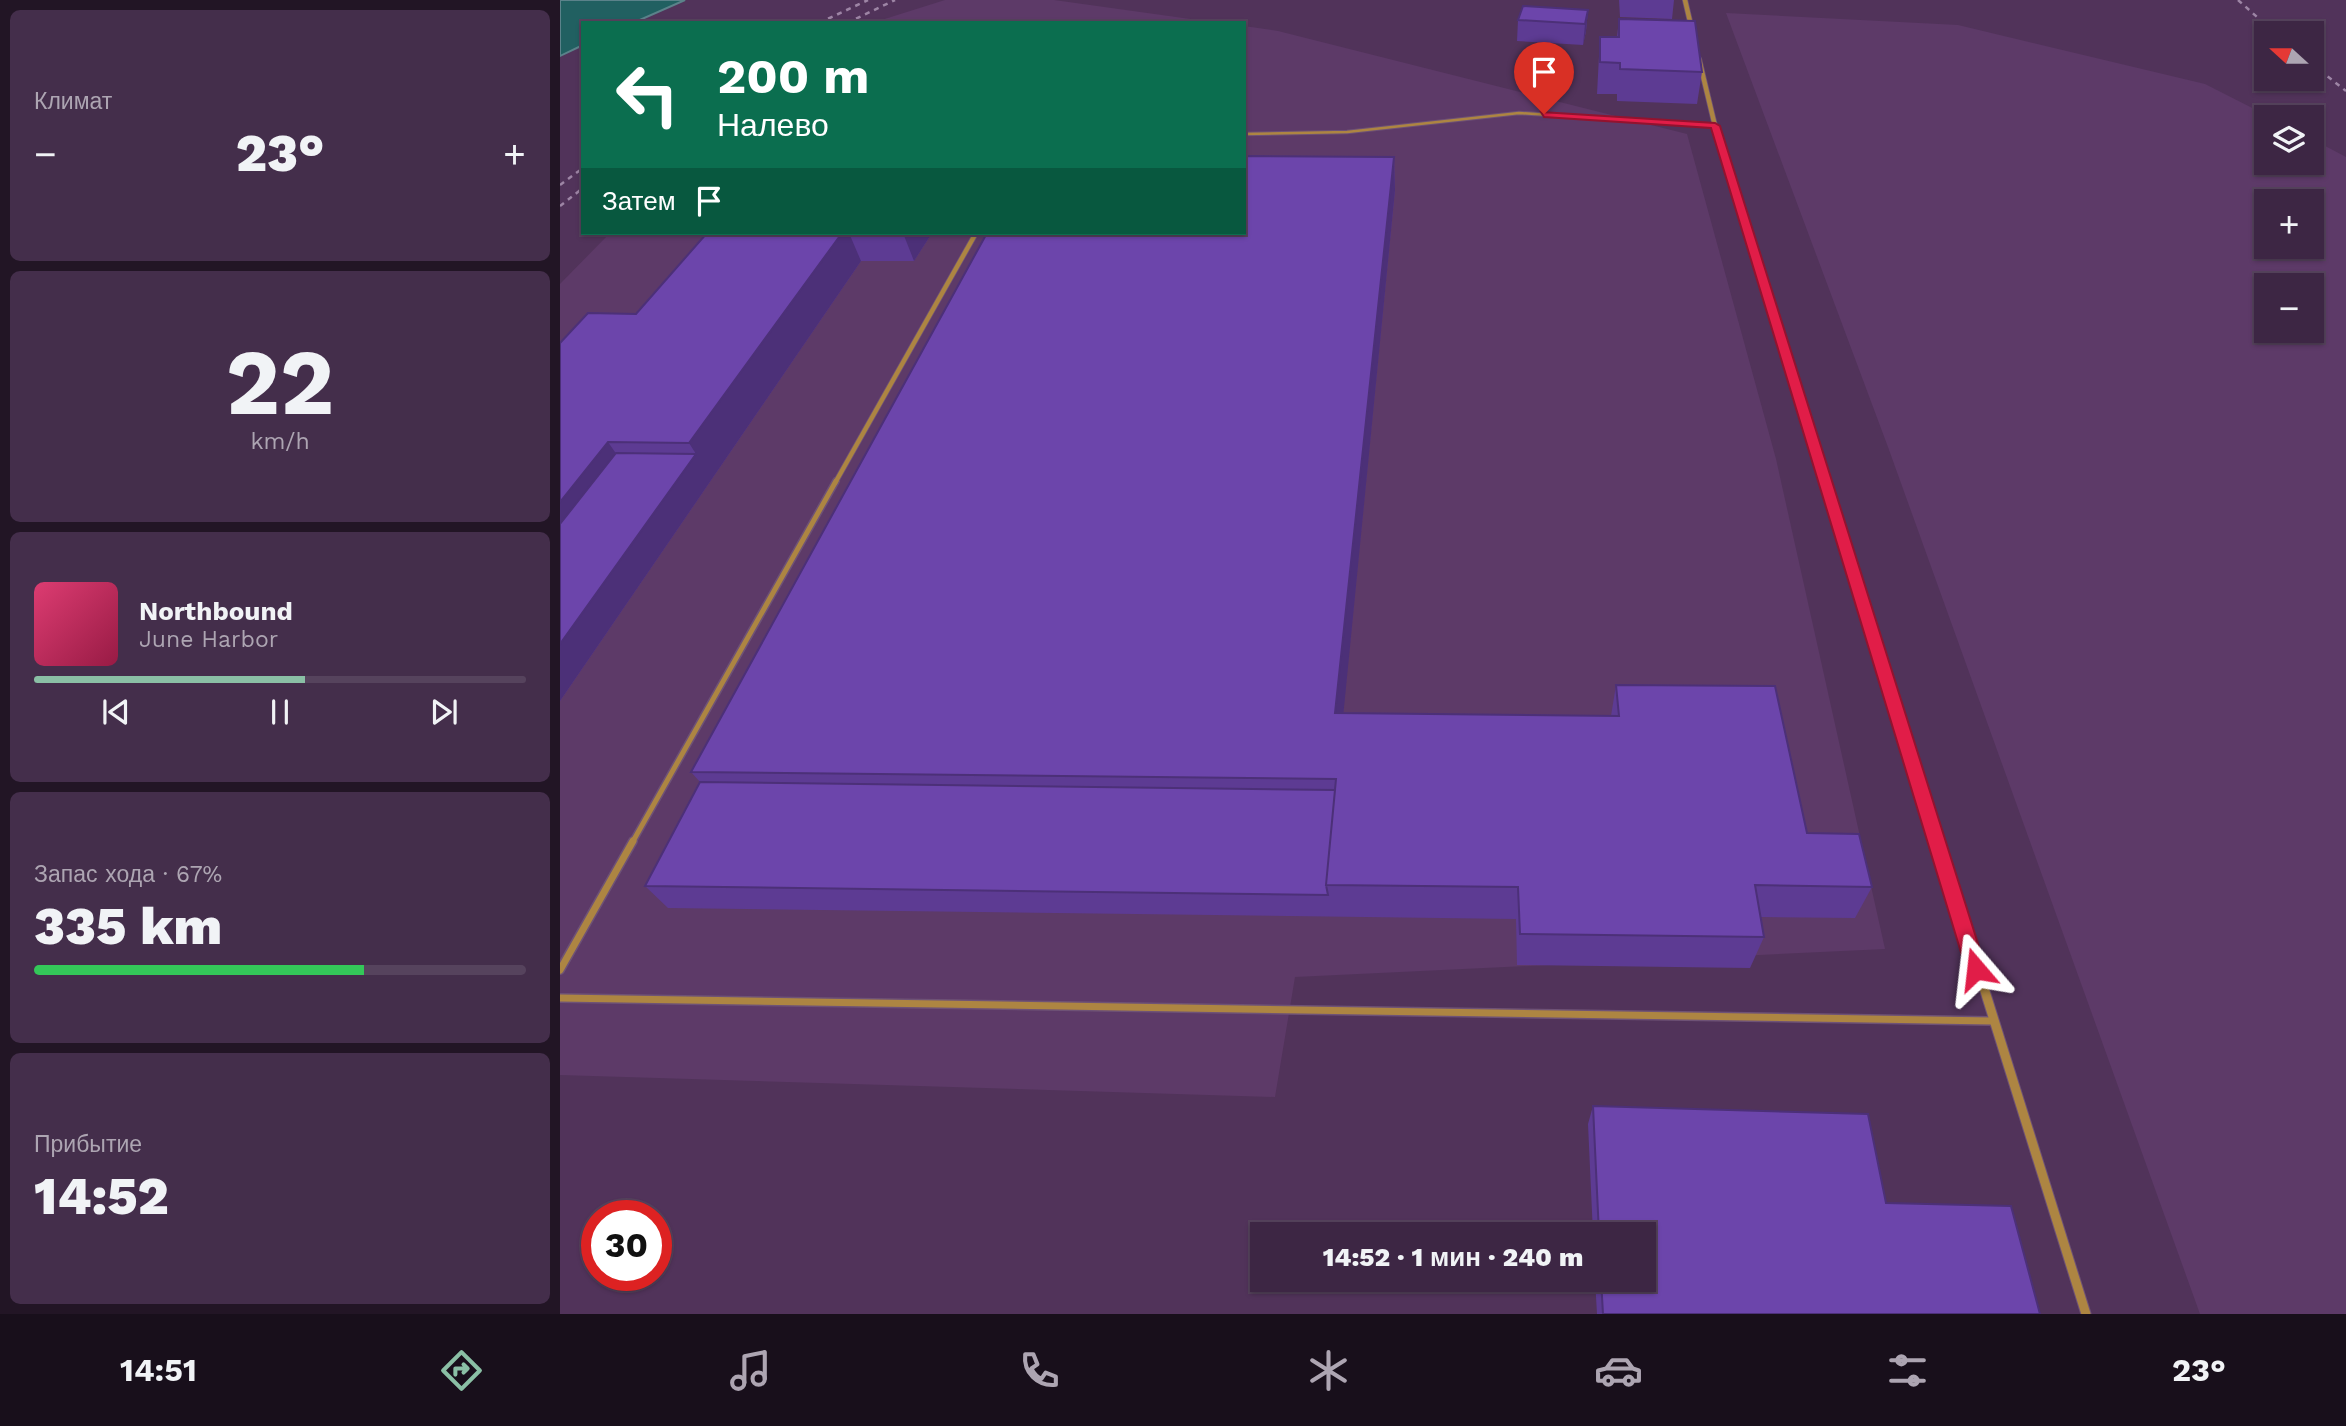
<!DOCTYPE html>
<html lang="ru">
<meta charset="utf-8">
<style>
:root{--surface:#3d2644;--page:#442e4b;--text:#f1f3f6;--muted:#ada5b2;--line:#56435d;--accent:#8abfa5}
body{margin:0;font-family:"Work Sans",sans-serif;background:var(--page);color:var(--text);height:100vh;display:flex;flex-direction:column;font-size:26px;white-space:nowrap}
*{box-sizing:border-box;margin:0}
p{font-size:23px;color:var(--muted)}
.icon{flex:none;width:38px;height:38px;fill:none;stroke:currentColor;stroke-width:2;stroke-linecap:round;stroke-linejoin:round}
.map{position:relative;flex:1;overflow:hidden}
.side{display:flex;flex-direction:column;gap:10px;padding:10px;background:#221525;width:560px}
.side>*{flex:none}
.banner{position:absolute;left:21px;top:21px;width:665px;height:214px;border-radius:0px;box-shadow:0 2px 5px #0004,0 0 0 2px var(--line);background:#0b6e4f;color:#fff;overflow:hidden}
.needle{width:46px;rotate:291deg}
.tools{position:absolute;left:1694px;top:21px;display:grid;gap:14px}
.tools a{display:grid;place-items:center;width:70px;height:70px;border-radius:0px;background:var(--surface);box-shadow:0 2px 5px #0004,0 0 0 2px var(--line);font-size:35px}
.speed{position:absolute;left:21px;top:1200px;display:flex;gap:14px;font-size:35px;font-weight:700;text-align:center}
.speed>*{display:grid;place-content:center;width:91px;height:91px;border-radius:50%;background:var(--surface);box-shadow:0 2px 5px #0004,0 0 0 2px var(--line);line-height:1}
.speed .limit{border:10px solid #d22;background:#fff;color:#111}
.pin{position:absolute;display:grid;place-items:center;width:60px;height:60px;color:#fff;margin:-72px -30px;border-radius:50% 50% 50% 0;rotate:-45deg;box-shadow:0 0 7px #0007}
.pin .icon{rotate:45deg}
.me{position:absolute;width:77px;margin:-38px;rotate:343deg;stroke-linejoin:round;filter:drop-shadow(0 0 5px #0008)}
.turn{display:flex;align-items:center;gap:24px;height:147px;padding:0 21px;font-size:32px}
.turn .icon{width:91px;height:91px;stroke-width:2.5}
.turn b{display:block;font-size:49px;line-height:60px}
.then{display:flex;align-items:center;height:66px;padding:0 21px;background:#0003;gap:14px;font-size:26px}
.big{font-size:52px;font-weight:800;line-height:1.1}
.side .card{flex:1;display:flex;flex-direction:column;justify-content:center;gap:10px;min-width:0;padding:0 24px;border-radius:10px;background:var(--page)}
.side .dial{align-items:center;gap:0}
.dial b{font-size:91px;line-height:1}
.song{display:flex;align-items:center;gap:21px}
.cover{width:84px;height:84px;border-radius:10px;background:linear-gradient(135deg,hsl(340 70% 55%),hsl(340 70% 35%))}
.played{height:7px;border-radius:4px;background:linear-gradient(90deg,var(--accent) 55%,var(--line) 55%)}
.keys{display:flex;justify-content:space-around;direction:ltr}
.heat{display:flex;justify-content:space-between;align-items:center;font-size:38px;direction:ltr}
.charge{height:10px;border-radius:5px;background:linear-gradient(90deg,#34c759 67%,var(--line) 0)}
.trip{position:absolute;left:690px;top:1222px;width:406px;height:70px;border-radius:0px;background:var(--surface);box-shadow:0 2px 5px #0004,0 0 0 2px var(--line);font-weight:800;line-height:70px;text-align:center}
.menu{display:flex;height:112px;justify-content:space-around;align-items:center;background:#180f1b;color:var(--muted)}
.menu .icon{width:49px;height:49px}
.menu .on{color:var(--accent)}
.menu b{font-size:32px;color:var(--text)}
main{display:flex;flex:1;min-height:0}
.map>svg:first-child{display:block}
.built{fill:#5d3a68;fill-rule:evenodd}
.water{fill:#216061;stroke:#5b828a;stroke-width:2}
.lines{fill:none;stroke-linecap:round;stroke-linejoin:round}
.lane-far3-casing{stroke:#6e5276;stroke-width:4.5}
.lane-far2-casing{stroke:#6e5276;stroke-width:6}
.lane-far1-casing{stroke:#6e5276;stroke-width:8}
.lane-casing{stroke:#6e5276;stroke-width:10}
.street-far3-casing{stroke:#6e5276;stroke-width:6}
.street-far2-casing{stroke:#6e5276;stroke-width:7}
.street-far1-casing{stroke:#6e5276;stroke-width:10}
.street-casing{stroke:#6e5276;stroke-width:11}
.lane-far3{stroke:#ad8542;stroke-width:2.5}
.lane-far2{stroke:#ad8542;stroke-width:4.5}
.lane-far1{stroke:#ad8542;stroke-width:5}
.lane{stroke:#ad8542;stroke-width:7}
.street-far3{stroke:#ad8542;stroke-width:4.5}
.street-far2{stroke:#ad8542;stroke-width:5}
.street-far1{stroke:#ad8542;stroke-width:7}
.street{stroke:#ad8542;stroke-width:9}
.rail{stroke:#9d85a5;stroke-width:2.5;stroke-dasharray:5 5;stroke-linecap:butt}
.wall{fill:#5d3b93}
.shaded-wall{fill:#4c3078}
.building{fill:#6c45ab;stroke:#4c3078;stroke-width:2}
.route{fill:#e11d48;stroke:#92132f;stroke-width:2}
</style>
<main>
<section class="side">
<div class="card"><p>Климат</p>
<div class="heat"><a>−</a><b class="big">23°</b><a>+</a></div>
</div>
<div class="card dial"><b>22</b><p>km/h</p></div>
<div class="card">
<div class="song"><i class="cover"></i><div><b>Northbound</b><p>June Harbor</p></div></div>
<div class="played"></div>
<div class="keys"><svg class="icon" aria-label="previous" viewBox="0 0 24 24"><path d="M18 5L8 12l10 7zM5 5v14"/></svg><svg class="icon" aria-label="pause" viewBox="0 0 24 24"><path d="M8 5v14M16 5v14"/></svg><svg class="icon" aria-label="next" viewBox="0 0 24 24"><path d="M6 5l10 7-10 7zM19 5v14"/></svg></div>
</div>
<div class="card"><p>Запас хода · 67%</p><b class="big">335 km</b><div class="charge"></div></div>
<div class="card"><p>Прибытие</p><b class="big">14:52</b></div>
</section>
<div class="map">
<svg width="1786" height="1314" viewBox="0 0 1786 1314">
<rect width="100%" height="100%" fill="#51335a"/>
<path class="built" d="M385 0H494L659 23H312Z
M1166 13 1398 25 1645 84 1710 117H1706V163H1752V139L1786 157V1314H1640L1328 447ZM1706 201H1752V247H1706ZM1706 285H1752V331H1706Z
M684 26 718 31 1127 134 1216 459 1325 949 735 977 715 1097 0 1075V284L50 233H684Z"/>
<path class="water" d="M0 0H125L73 23H23V45L0 56Z"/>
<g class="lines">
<g class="lane-far3-casing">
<path id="lane-far3" d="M684 134 787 132 959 113 1155 126"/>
</g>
<g class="lane-far2-casing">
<path id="lane-far2" d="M275 483 416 233"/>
</g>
<g class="lane-far1-casing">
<path id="lane-far1" d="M72 843 276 481"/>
</g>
<g class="lane-casing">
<path id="lane" d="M0 970 73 841
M0 998 1432 1021"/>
</g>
<g class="street-far3-casing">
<path id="street-far3" d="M1125 0 1132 30
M1139 59 1155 126 1181 209"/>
</g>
<g class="street-far2-casing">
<path id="street-far2" d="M1180 208 1267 483"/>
</g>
<g class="street-far1-casing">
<path id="street-far1" d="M1266 481 1379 843"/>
</g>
<g class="street-casing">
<path id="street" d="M1378 841 1526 1314"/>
</g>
<use href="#lane-far3" class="lane-far3"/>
<use href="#lane-far2" class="lane-far2"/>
<use href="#lane-far1" class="lane-far1"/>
<use href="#lane" class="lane"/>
<use href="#street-far3" class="street-far3"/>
<use href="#street-far2" class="street-far2"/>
<use href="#street-far1" class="street-far1"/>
<use href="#street" class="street"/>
<path class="rail" d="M1678 0 1715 33
M259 23 308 0
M287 23 335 0
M1752 64 1786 91
M0 185 23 168
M0 206 23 188"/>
</g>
<path class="wall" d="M1059 0H1114L1112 19 1060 17Z
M1028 10 1026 31 1023 45 957 41 958 20Z
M1059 19 1142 72 1137 104 1057 101V94H1037L1040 37H1057Z
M834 157 835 190 783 713 1051 716 1056 685 1247 833 1312 887 1295 918 1200 917 1204 937 1190 968 957 965 956 919 108 908 85 886 140 782 131 772Z
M147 233H372L354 261H301L0 701V343L76 314Z
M1033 1106 1326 1203 1480 1314H1037L1035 1279H1083V1234H1033L1028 1124Z"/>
<path class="shaded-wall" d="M1028 10 1026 31 1023 45 1025 24Z
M834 157 835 190 780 748 775 713Z
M282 233H289L301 261 0 701V644L136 454 129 443Z
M343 233H372L354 261Z
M48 442 73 478 0 576V502Z"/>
<path class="building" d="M963 6 1028 10 1025 24 958 20Z
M1059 19 1135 21 1142 72 1060 69V63L1040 62V37H1059Z
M599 22H626L599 23Z
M684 156 834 157 775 713 1059 716 1056 685 1215 686 1247 833 1299 834 1312 887 1195 885 1204 937 960 934 958 887 766 885 776 779 131 772 427 233H684Z
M147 233H282L129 443 48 442 0 502V343L28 313 76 314Z
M56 453 136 454 0 644V524Z
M140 782 775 790 766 885 768 895 85 886Z
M1033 1106 1308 1114 1326 1203 1451 1206 1480 1314H1043L1041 1279H1083V1234H1039Z"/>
<path class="route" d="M981 112 1155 123 1160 126 1426 969 1423 975 1416 978 1409 975 1406 969 1151 128 984 117Z"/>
</svg>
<div class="tools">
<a><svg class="needle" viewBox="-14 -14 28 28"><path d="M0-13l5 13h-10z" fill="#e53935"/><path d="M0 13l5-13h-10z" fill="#ada5b2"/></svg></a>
<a><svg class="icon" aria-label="layers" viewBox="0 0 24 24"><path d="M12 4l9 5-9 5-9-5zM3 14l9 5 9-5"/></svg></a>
<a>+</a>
<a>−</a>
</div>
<div class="speed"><div class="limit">30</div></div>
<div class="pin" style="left:984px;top:114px;background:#d93025"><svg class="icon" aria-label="arrive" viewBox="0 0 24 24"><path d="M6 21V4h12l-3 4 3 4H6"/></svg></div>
<svg class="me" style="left:1416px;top:969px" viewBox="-20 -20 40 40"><path d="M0-17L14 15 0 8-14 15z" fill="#e11d48" stroke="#fff" stroke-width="4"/></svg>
<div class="trip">14:52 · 1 мин · 240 m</div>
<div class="banner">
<div class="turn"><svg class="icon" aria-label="left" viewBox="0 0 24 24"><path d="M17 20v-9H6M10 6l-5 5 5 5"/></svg><div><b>200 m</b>Налево</div></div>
<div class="then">Затем<svg class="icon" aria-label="arrive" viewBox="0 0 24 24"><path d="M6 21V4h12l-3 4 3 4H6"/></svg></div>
</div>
</div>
</main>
<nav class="menu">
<b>14:51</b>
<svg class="icon on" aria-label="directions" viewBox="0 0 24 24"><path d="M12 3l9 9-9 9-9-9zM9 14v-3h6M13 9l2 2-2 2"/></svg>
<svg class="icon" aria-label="music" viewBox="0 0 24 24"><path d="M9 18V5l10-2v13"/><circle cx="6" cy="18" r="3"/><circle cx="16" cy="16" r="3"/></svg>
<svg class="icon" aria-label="phone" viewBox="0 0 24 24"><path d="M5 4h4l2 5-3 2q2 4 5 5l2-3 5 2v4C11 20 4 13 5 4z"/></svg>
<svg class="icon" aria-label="climate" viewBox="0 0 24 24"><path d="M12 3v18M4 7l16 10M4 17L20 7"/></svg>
<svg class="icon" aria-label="car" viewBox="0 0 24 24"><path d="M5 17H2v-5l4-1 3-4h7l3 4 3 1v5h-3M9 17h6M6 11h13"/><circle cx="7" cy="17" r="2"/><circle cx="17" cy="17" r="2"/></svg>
<svg class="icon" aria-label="filters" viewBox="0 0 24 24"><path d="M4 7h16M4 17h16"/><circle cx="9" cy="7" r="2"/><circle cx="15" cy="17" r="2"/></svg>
<b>23°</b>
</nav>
